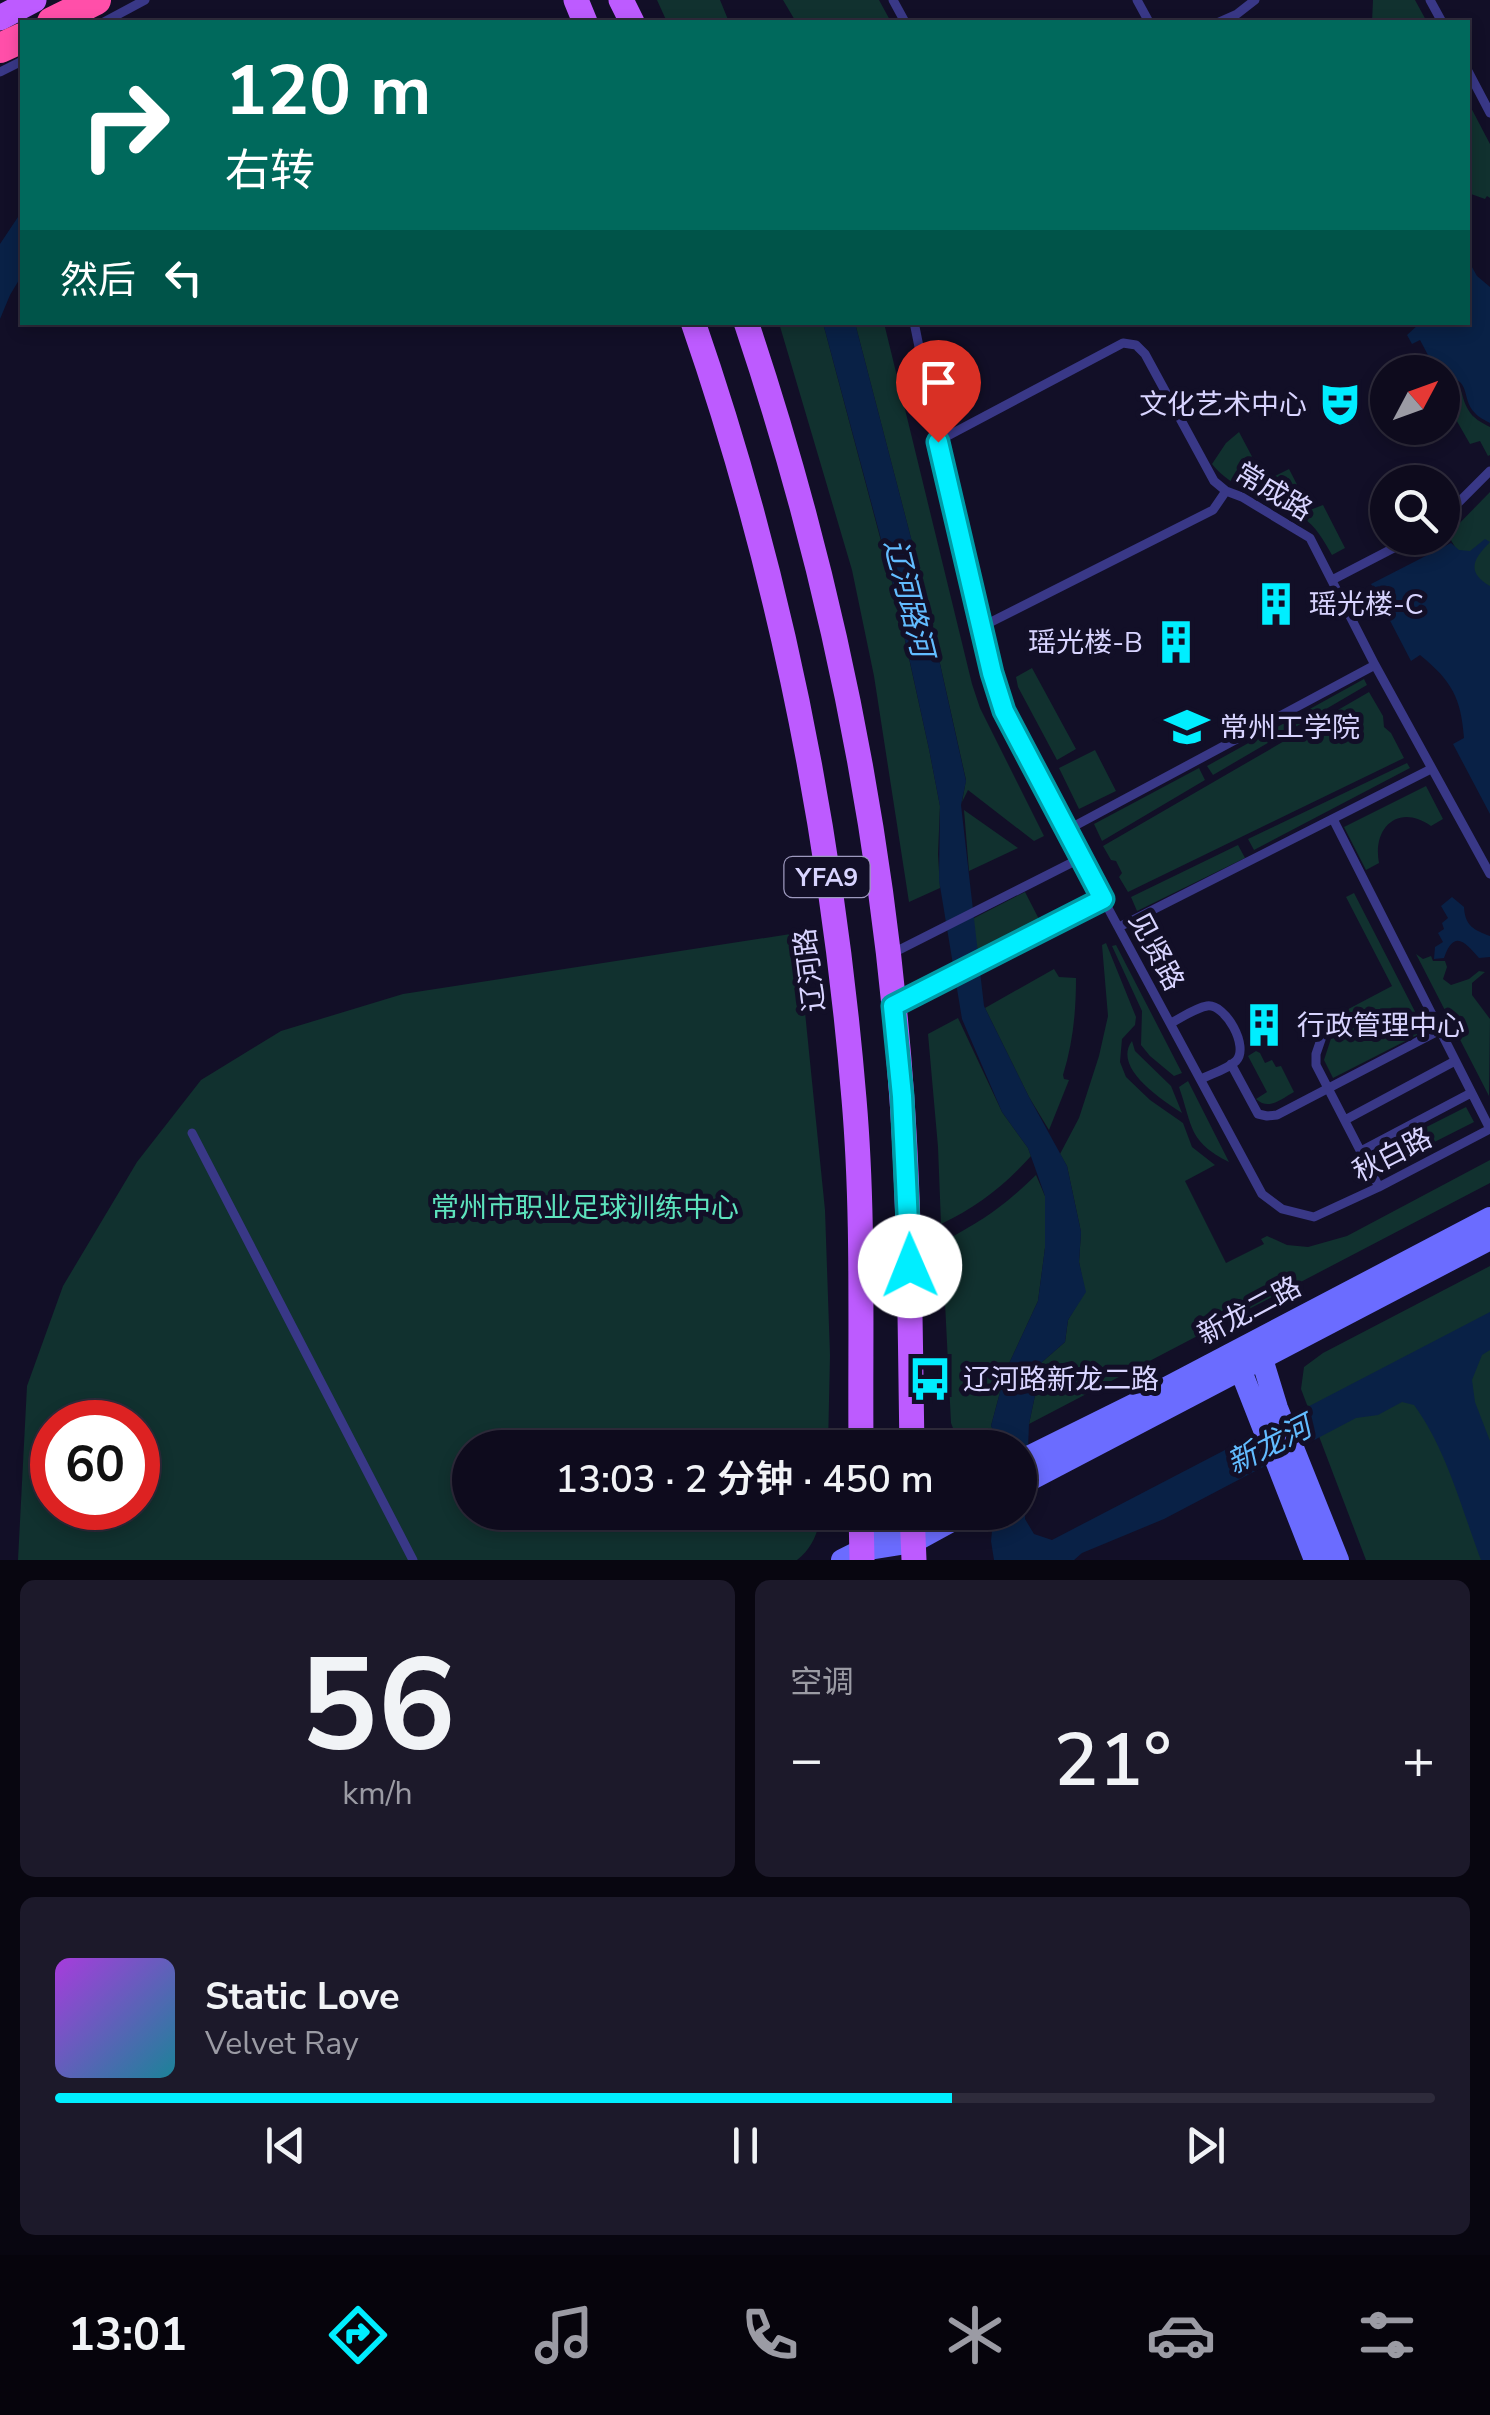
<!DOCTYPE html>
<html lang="zh">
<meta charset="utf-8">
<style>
:root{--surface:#0e0b1d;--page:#1c192a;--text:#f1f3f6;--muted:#9b9ba4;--line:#2e2b3b;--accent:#0ef}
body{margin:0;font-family:"Nunito Sans","Noto Sans SC",sans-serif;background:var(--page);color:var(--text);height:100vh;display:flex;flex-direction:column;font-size:38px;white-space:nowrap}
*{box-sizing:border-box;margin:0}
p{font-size:32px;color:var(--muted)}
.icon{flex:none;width:55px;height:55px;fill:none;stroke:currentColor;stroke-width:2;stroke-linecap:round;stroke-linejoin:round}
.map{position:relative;height:1560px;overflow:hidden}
.sheet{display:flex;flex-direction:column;gap:20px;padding:20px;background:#080610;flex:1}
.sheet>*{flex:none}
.banner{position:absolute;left:20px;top:20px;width:1450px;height:305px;border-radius:0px;box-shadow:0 5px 15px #0003,0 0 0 2px var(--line);background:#00695c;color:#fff;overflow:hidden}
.needle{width:65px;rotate:49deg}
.fabs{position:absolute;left:1370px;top:355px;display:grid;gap:20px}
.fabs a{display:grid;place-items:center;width:90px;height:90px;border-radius:50%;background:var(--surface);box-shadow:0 5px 15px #0003,0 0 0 2px var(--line);font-size:50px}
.speed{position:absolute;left:30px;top:1400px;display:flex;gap:20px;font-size:50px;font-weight:700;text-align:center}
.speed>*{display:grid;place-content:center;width:130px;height:130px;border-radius:50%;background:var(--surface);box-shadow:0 5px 15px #0003,0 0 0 2px var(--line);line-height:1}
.speed .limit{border:15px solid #d22;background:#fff;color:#111}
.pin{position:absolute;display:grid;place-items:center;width:85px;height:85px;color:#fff;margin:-102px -42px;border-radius:50% 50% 50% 0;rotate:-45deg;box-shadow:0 0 10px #0007}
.pin .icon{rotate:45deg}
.me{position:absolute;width:110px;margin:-55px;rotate:359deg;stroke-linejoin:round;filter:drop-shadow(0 0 8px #0008)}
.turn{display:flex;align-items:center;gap:35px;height:210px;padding:0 40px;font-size:45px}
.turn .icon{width:130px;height:130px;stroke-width:2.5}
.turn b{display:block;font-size:70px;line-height:85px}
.then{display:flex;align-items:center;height:95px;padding:0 40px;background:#0003;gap:20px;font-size:38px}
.big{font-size:75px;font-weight:600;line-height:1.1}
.sheet .card{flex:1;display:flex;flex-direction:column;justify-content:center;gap:15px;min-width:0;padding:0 35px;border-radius:15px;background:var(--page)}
.sheet .dial{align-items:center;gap:0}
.dial b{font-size:130px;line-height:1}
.song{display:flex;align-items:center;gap:30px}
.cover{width:120px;height:120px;border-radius:15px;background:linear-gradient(135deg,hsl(280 70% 55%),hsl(190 70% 35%))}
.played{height:10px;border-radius:5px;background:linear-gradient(90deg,var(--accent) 65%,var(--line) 65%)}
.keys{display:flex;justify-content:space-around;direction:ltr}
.heat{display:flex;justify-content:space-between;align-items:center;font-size:55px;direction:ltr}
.sheet .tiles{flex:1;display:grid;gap:20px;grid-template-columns:1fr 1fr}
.card:last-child{grid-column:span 2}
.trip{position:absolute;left:452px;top:1430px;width:585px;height:100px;border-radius:50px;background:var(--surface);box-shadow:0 5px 15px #0003,0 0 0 2px var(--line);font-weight:600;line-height:100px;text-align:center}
.dock{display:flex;height:160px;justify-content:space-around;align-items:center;background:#06040c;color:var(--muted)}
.dock .icon{width:70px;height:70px}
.dock .selected{color:var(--accent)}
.dock b{font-size:45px;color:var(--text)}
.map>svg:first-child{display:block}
.green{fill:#11312f;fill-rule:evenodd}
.water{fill:#092146}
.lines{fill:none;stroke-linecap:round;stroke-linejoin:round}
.lane{stroke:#393887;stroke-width:9}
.secondary{stroke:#6b6cff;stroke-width:22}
.primary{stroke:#bd5bff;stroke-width:25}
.highway{stroke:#ff4fa9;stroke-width:30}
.route-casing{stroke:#009ba6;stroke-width:25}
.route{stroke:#0ef;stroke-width:18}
.labels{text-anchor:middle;stroke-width:10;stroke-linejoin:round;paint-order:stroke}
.shield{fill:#120f27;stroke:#9d99be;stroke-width:2.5}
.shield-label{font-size:25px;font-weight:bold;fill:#d8d4ff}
.poi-label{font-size:28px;fill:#d8d4ff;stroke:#120f27;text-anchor:start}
.street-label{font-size:28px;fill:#d8d4ff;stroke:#120f27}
.park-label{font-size:28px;fill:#5de3bd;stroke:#120f27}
.water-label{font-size:30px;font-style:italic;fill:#62bcff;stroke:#120f27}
</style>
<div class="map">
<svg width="1490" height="1560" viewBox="0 0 1490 1560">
<rect width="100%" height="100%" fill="#120f27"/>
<path class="green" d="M657 0H720L729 22H667Z
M783 0H879L891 22H796Z
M1373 0H1415L1427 22H1372Z
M1468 102 1490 144V198L1487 196 1485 199 1471 194 1468 188Z
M779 323H823L893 586 929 749 940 806 938 854 940 888 909 902 874 676 852 570Z
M855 323H884L972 684 980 708 1044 836 1034 841 968 790 962 802 966 780 918 565Z
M1442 379C1467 385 1458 393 1469 411 1473 418 1482 423 1490 427V455L1488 456 1480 441 1470 444 1454 416 1447 418 1443 409Z
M1239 432 1265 481 1289 469 1310 510 1323 505 1345 548 1332 555C1324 541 1316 526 1302 517 1273 498 1234 492 1212 464L1226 443Z
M1490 492V590C1484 586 1480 585 1476 579 1471 573 1450 539 1448 535Z
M1032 668 1076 749 1057 760 1018 687 1016 677Z
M1364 679 1367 685 1213 775 1207 766Z
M1369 692 1383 716 1384 727 1391 733 1404 758 1128 892 1119 877 1122 873 1116 861 1111 860 1103 846Z
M1095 750 1116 791 1079 809 1059 768Z
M1407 763 1410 768 1254 850 1248 839Z
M1199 768 1205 780 1102 841 1094 824Z
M1426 786 1443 819 1431 826C1399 803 1372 827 1379 863L1366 870 1344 827Z
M964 810 1018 848 969 871Z
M1238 845 1245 858 1137 911 1131 897Z
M1025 892 1041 923 965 962 949 931Z
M1354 893 1425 1031 1333 1078 1324 1060 1339 1014 1392 986 1346 897Z
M797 933 825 1210 830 1355 828 1447 470 1448V1512L822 1513C818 1531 813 1548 797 1560H18L27 1386 63 1286 137 1162 201 1080 281 1031 403 994ZM52 1422H138V1508H52Z
M1106 943 1136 1017 1135 1025 1122 1039 1120 1062 1126 1077 1150 1100 1183 1123 1192 1147 1215 1165 1185 1181 1226 1263 1264 1244 1261 1239 1267 1236 1287 1245 1308 1247 1347 1236 1490 1160V1183L1029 1424 1042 1362 1065 1342 1068 1320 1085 1292 1079 1262 1081 1232 1067 1166 1060 1154 1079 1118 1099 1056 1108 1016 1102 945Z
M1116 945 1182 1073 1174 1076 1150 1056 1141 1045 1142 1011 1112 946Z
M1416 954 1423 959 1431 956 1433 961H1445L1447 967 1443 979 1451 985 1469 979 1479 971 1485 972 1472 983V995L1490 1019 1489 1096Z
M1054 969 1059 977 1076 978C1076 1012 1073 1043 1063 1075L1064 1079 1069 1080 1049 1130 1029 1097 985 1008Z
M958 1018 1002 1112 1028 1148 1031 1156C1005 1185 977 1207 941 1224L938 1147 928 1034Z
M1132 1041 1135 1051 1171 1086 1182 1113C1162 1100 1112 1068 1132 1041Z
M1256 1051 1260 1053 1265 1063 1272 1060 1276 1067 1281 1066 1294 1092C1281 1099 1269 1111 1256 1099L1267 1092 1248 1056Z
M1188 1081 1229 1162C1188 1141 1193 1127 1179 1087Z
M1466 1107 1474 1122 1383 1168 1375 1153Z
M1036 1175 1045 1196V1248L1038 1301 1006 1370 991 1426 999 1439C978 1451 959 1447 951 1423L942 1242C982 1221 1003 1207 1036 1175Z
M1490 1266V1560H1366L1301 1389 1304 1367 1323 1353Z"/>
<path class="water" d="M22 211V275L10 295 0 319V244Z
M1468 260 1477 276 1490 287V423C1485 420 1479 418 1475 413 1460 398 1473 378 1443 377L1442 372H1432L1425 362 1429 357 1420 340 1412 344 1407 335 1420 323 1468 322Z
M823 323H855L918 565 966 781 961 805 984 1006 1029 1097 1067 1166 1081 1232 1079 1262 1086 1292 1068 1320 1065 1342 1042 1362 1029 1424 1025 1519 1034 1534 1052 1540 1490 1312V1350L1482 1355 1472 1380 1475 1402 1490 1441V1560H1481C1462 1510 1446 1448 1414 1405L1402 1402 1378 1415 1356 1418 1164 1519 1082 1553 1074 1560H994L991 1541 994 1513 1020 1512V1448L999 1447V1439L991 1426 1006 1370 1038 1301 1045 1248V1196L1028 1148 1002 1112 962 1019 939 880 940 806 929 749 892 580Z
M1485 539 1490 542C1473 559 1466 572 1490 586V814L1453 744 1464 738C1461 698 1452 681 1420 655L1411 661 1371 584 1451 543 1459 550 1470 551Z
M1452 897 1464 907C1465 926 1474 930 1490 936V957L1479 958C1466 943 1454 928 1444 958L1434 959 1435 947 1443 942 1438 933 1444 929 1442 923 1448 918 1441 906Z"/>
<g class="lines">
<path class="lane" d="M893 0 905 22
M1137 0 1149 22
M1430 0 1442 22
M104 22 145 0
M1219 22 1237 14 1255 0
M1468 71 1490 113
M0 72 22 61
M914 322 938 441 992 673 1004 711 1081 858 1262 1194 1282 1209 1314 1217 1379 1187 1490 1129
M938 441 1123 343 1136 345 1145 354 1214 481 1226 491 1242 497 1310 538 1375 665 1490 874
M1442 519 1490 471
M1332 580 1413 538
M981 627 1213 510 1226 491
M1333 819 1490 1129
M1067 830 1375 665
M1119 927 1431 769
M891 954 1081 858
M895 1005 1103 899
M1171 1023C1181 1018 1195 1008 1207 1006 1225 1003 1250 1047 1236 1061 1228 1069 1211 1074 1201 1079
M1326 1025 1316 1054V1065L1379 1187
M1231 1064 1258 1114 1267 1116 1277 1115 1440 1030
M1345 1120 1455 1061
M192 1133 413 1560
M1361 1151 1471 1093"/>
<path class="secondary" d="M1251 1352 1262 1359 1277 1408 1338 1560
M1243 1356 1241 1371 1315 1560
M1020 1461 1149 1397 1490 1218
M1020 1485 1490 1239
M862 1550 913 1542 968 1512
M842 1560 862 1550 916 1512"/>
<path class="primary" d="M576 0 585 22
M621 0 632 22
M0 18 34 0
M693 322C780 573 832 835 854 1099 864 1215 860 1332 861 1448
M746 322C830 572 884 836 902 1100 910 1216 910 1331 912 1448
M861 1512 862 1560
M912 1512 914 1560"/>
<path class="highway" d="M52 22 96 0
M0 48 22 38"/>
</g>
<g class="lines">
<g class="route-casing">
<path id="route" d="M910 1266 902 1096 893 1006 1103 899 1004 711 992 673 938 442"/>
</g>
<use href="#route" class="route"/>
</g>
<defs>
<g id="theatre-bare" transform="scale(3.45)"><path d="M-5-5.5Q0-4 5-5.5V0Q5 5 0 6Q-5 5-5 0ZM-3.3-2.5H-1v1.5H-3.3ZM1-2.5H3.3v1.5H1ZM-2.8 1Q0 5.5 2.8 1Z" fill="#0ef" stroke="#120f27" stroke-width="2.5" paint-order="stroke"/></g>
<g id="building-bare" transform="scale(3.45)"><path d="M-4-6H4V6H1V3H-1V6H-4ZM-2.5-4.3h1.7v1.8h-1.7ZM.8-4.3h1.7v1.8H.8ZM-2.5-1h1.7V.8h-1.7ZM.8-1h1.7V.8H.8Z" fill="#0ef" stroke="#120f27" stroke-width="2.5" paint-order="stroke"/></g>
<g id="university-bare" transform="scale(3.45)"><path d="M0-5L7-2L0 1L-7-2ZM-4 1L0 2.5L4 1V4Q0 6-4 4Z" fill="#0ef" stroke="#120f27" stroke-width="2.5" paint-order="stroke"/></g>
<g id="bus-bare" transform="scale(3.45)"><path d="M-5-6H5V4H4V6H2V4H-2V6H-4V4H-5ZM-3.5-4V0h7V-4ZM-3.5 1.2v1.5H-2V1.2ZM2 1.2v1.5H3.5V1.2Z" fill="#0ef" stroke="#120f27" stroke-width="2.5" paint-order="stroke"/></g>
</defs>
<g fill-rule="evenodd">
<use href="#theatre-bare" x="1340" y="404"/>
<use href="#building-bare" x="1276" y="604"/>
<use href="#building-bare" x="1176" y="642"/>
<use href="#university-bare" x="1187" y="727"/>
<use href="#building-bare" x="1264" y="1025"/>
<use href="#bus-bare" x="930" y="1379"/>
</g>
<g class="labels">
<rect class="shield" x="784.5" y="857" width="85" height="40" rx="8"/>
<g class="shield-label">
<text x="827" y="886">YFA9</text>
</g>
<g class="poi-label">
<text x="1307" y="414" text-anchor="end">文化艺术中心</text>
<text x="1309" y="614">瑶光楼-C</text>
<text x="1143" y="652" text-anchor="end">瑶光楼-B</text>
<text x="1220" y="737">常州工学院</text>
<text x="1297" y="1035">行政管理中心</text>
<text x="963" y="1389">辽河路新龙二路</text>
</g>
<g class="street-label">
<text transform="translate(1274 491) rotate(31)" y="10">常成路</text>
<text transform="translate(1157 951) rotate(62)" y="10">见贤路</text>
<text transform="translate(809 970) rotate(-97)" y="10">辽河路</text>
<text transform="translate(1392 1154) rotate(-27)" y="10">秋白路</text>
<text transform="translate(1249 1310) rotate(-28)" y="10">新龙二路</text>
</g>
<g class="park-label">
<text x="585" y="1217">常州市职业足球训练中心</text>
</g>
<g class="water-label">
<text transform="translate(909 598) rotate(76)" y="10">辽河路河</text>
<text transform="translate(1269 1445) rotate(-27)" y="10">新龙河</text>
</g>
</g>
</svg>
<div class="fabs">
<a><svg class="needle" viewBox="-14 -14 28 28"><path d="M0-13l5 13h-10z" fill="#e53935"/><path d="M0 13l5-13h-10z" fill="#9b9ba4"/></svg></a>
<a><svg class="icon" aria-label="search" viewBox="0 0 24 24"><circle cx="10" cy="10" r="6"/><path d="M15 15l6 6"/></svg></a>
</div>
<div class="speed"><div class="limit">60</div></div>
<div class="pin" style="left:938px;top:442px;background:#d93025"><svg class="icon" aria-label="arrive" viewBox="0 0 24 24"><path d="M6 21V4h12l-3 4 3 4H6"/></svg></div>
<svg class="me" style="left:910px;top:1266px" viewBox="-20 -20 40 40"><circle r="19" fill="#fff"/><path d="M0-13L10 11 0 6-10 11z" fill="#0ef"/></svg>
<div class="trip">13:03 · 2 分钟 · 450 m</div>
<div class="banner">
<div class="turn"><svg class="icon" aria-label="right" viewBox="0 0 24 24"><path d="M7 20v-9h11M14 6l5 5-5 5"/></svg><div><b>120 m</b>右转</div></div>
<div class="then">然后<svg class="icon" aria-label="left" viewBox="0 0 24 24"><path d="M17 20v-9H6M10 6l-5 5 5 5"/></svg></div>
</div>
</div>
<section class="sheet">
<div class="tiles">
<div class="card dial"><b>56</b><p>km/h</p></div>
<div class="card"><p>空调</p>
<div class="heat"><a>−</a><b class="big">21°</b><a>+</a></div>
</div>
<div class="card">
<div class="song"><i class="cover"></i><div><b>Static Love</b><p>Velvet Ray</p></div></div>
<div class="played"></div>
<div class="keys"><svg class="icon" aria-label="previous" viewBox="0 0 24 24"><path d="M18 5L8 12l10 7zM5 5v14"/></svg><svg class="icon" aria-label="pause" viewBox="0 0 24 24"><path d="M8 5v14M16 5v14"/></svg><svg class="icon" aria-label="next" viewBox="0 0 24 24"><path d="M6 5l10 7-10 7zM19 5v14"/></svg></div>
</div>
</div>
</section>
<nav class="dock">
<b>13:01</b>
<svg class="icon selected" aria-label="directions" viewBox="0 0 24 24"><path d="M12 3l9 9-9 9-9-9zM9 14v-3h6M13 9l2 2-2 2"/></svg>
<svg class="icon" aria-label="music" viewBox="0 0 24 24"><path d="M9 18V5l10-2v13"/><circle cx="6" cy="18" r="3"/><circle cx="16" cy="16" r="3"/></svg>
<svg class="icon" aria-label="phone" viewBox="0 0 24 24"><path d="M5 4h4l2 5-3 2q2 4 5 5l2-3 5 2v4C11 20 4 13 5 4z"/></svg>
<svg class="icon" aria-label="climate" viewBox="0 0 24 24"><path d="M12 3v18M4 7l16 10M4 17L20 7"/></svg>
<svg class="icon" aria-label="car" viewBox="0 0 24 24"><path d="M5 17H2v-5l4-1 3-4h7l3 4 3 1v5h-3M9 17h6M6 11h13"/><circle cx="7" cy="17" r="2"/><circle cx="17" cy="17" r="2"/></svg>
<svg class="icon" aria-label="filters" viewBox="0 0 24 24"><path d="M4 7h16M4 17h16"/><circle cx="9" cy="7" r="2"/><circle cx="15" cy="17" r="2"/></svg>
</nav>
